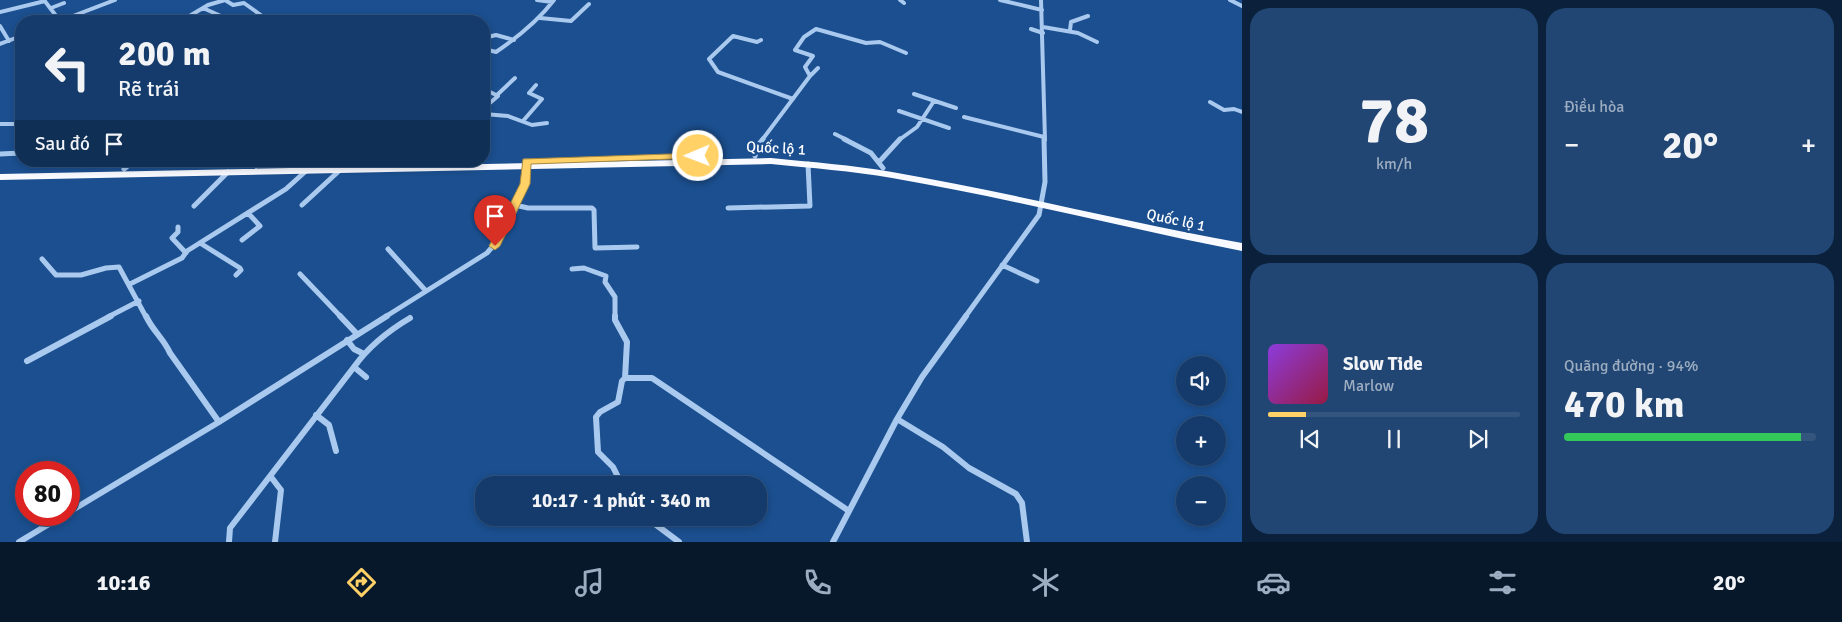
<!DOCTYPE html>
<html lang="vi">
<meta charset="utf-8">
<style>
:root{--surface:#143b6b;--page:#214673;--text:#f1f3f6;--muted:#9dadc1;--line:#33557e;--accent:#ffd166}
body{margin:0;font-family:Signika,sans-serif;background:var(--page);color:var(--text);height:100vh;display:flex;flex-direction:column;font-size:19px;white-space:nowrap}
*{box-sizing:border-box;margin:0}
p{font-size:16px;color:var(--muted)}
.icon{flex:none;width:28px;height:28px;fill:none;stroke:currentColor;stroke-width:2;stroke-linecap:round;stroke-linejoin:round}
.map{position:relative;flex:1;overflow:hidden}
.panel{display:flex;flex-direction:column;gap:8px;padding:8px;background:#0b203b;width:600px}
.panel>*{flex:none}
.hud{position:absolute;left:15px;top:15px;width:475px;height:152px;border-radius:20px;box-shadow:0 2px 8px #0003,0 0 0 1px var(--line);background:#143b6b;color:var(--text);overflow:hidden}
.tools{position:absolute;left:1176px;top:356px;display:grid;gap:10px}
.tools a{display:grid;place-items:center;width:50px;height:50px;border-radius:50%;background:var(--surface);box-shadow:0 2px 8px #0003,0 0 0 1px var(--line);font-size:25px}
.speed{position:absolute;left:15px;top:461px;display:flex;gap:10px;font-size:25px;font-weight:700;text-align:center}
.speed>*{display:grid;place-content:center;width:65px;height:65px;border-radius:50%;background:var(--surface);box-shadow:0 2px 8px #0003,0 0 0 1px var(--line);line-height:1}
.speed .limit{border:8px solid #d22;background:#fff;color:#111}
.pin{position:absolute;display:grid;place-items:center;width:42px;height:42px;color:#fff;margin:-51px -21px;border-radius:50% 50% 50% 0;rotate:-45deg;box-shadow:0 0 5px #0007}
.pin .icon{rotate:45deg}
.me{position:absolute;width:55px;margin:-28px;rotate:269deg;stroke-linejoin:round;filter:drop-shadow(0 0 4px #0008)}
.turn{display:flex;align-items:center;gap:18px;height:105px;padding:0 20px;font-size:22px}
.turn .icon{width:65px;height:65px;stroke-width:2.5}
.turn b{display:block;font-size:35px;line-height:42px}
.then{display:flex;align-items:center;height:48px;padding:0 20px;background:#0003;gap:10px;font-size:19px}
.big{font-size:38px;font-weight:800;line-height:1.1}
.panel .tile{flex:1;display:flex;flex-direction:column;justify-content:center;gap:8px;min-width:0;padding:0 18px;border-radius:20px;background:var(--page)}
.panel .dial{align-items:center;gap:0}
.dial b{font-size:65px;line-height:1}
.song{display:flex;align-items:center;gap:15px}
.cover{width:60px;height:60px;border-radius:8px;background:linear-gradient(135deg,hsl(270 70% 55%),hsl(340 70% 35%))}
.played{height:5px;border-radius:2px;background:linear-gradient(90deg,var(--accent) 15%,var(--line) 15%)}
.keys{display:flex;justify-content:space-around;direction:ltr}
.heat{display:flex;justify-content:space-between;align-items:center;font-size:28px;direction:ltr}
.charge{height:8px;border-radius:4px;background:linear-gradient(90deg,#34c759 94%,var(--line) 0)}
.panel .tiles{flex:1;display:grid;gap:8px;grid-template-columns:repeat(2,1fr)}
.trip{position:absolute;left:475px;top:476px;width:292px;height:50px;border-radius:20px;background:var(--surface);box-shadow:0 2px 8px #0003,0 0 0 1px var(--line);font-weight:800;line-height:50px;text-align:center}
.tabs{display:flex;height:80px;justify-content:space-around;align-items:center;background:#08182b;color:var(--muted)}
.tabs .icon{width:35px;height:35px}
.tabs .selected{color:var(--accent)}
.tabs b{font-size:22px;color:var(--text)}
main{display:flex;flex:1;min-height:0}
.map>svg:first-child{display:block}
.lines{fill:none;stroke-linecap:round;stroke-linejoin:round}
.minor-far2{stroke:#a9c9ee;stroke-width:4}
.minor-far1{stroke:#a9c9ee;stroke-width:5}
.minor{stroke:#a9c9ee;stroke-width:6}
.trunk{fill:#f8faff;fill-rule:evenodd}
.route{fill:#ffd166;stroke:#a68842}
.labels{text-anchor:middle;stroke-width:5;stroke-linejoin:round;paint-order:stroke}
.street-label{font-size:15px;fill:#fff;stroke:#1b4f8f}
</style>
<main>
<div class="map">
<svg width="1242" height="542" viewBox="0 0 1242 542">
<rect width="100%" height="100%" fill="#1b4f8f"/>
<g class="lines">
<path class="minor-far2" d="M44 0 60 21
M225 0 233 5 244 3 269 21
M537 0 552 2
M900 0 904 3
M1000 0 1042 10
M1041 0 1045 140
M1230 0 1242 6
M51 8 64 3
M203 8 232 21
M0 12 45 1
M72 17 80 21
M540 18 571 21 589 4
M60 21 115 0
M181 21 208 5 225 0
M274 21 284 18 290 21
M305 21 311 19
M0 26 9 41
M1043 27 1078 33 1097 42
M1031 29 1043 33
M1070 30 1071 22 1088 16
M484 38 496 35 514 40
M761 40 757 42 733 36 709 59 718 72 793 99
M0 44 21 36
M484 49 496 52C518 37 538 21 554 0
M810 76 818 68
M914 94 956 108
M497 95 515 78
M1210 102 1224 110 1234 109 1242 112
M484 108 498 96 488 91
M899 111 949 128
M484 114 508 116 532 125 547 123
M964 117 1044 137
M523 121 542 99 529 93 536 85
M0 124H21
M835 134 847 140
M762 140 810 76 805 67 813 56 795 50 804 37 816 29 866 43 880 42 906 53
M899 140 917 127 934 101"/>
<path class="minor-far1" d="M844 139 871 153 883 168
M0 154 21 153
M755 156 758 145 763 139
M879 162 900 139
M433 163 434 161
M349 164 351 161
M256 166 259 161
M124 169 134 161
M302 205 340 170
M515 205 528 208H592L594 210 595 248 637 247
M194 206 228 172
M728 208 810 206 808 164
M178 227V232L172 238 186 253
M242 240 260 226 248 213
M200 243 240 268 241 270 236 275
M388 249 426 291
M42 259 56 275H81L106 268 119 267 146 317
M1002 265 1037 281
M572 269 584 268 606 276 605 282 615 297V317
M300 274 341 317
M130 284 182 258 187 251 286 189 307 170
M108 317 139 301
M385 317 487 253C509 229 527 193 526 161
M965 317 1039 215 1045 182 1044 139"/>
<path class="minor" d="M146 316C152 330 164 339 170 353L219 422
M340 316 357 334
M615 316V320L627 342 625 378
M347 340 354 349 364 354
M27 361 111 316
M366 377 354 367C369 346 388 331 410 318
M316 415 329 425 336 451
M897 419 943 447 969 468 1016 494 1022 503 1027 542
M271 477 281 490 275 542
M622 485 613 467 598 452 596 417 600 412 618 402 622 381 625 378H652L849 511
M69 512 219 422 387 316
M647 518 679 542
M19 542 64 515
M229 542 230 528 354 367
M833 542 897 419 922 377 966 316"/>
<path class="trunk" d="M771 158C811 162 852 165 892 172 1009 192 1125 222 1242 243V251C1125 228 1009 198 892 178 852 171 811 168 771 164L0 180V174Z"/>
</g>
<path class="route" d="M698 153 701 154V158L531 164 530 184 500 246 495 250 489 246 520 184 523 159Z"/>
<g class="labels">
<g class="street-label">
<text transform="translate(776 148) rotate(3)" y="5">Quốc lộ 1</text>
<text transform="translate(1176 220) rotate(12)" y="5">Quốc lộ 1</text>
</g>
</g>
</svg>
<div class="tools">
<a><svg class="icon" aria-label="sound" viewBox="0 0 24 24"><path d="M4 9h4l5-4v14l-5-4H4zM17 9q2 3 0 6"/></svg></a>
<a>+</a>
<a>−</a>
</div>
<div class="speed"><div class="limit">80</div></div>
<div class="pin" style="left:495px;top:246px;background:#d93025"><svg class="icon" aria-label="arrive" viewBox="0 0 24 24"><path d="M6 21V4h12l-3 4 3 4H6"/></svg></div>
<svg class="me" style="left:698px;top:156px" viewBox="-20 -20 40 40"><circle r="17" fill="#ffd166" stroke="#fff" stroke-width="3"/><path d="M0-11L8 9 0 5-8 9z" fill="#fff"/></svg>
<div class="trip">10:17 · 1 phút · 340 m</div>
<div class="hud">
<div class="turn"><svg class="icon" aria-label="left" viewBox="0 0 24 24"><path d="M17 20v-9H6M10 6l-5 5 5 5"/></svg><div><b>200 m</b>Rẽ trái</div></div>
<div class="then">Sau đó<svg class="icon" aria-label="arrive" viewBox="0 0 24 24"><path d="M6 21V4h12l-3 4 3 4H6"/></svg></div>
</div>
</div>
<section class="panel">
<div class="tiles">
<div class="tile dial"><b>78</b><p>km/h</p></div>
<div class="tile"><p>Điều hòa</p>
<div class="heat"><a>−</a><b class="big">20°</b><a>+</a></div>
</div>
<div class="tile">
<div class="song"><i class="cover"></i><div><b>Slow Tide</b><p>Marlow</p></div></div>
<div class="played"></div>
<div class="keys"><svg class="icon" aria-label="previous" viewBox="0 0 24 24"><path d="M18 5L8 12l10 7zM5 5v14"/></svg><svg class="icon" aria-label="pause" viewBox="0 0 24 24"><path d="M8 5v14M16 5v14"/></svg><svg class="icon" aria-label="next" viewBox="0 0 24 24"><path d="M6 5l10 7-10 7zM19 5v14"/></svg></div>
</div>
<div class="tile"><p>Quãng đường · 94%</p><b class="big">470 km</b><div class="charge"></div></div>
</div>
</section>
</main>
<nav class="tabs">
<b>10:16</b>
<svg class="icon selected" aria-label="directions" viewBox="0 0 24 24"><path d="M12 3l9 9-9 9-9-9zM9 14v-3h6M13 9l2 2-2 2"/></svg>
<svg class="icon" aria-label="music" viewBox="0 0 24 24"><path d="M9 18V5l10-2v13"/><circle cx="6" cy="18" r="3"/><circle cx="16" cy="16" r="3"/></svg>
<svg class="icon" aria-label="phone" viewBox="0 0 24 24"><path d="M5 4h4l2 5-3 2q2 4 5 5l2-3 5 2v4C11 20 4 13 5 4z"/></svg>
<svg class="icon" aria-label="climate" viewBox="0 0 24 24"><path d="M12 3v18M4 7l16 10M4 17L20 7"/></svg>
<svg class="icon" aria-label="car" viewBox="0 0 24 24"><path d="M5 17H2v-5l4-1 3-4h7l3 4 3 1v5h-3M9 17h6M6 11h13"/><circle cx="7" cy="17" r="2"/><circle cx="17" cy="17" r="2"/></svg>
<svg class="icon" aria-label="filters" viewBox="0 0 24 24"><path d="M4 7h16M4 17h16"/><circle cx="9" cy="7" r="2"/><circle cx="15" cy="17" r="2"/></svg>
<b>20°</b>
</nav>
